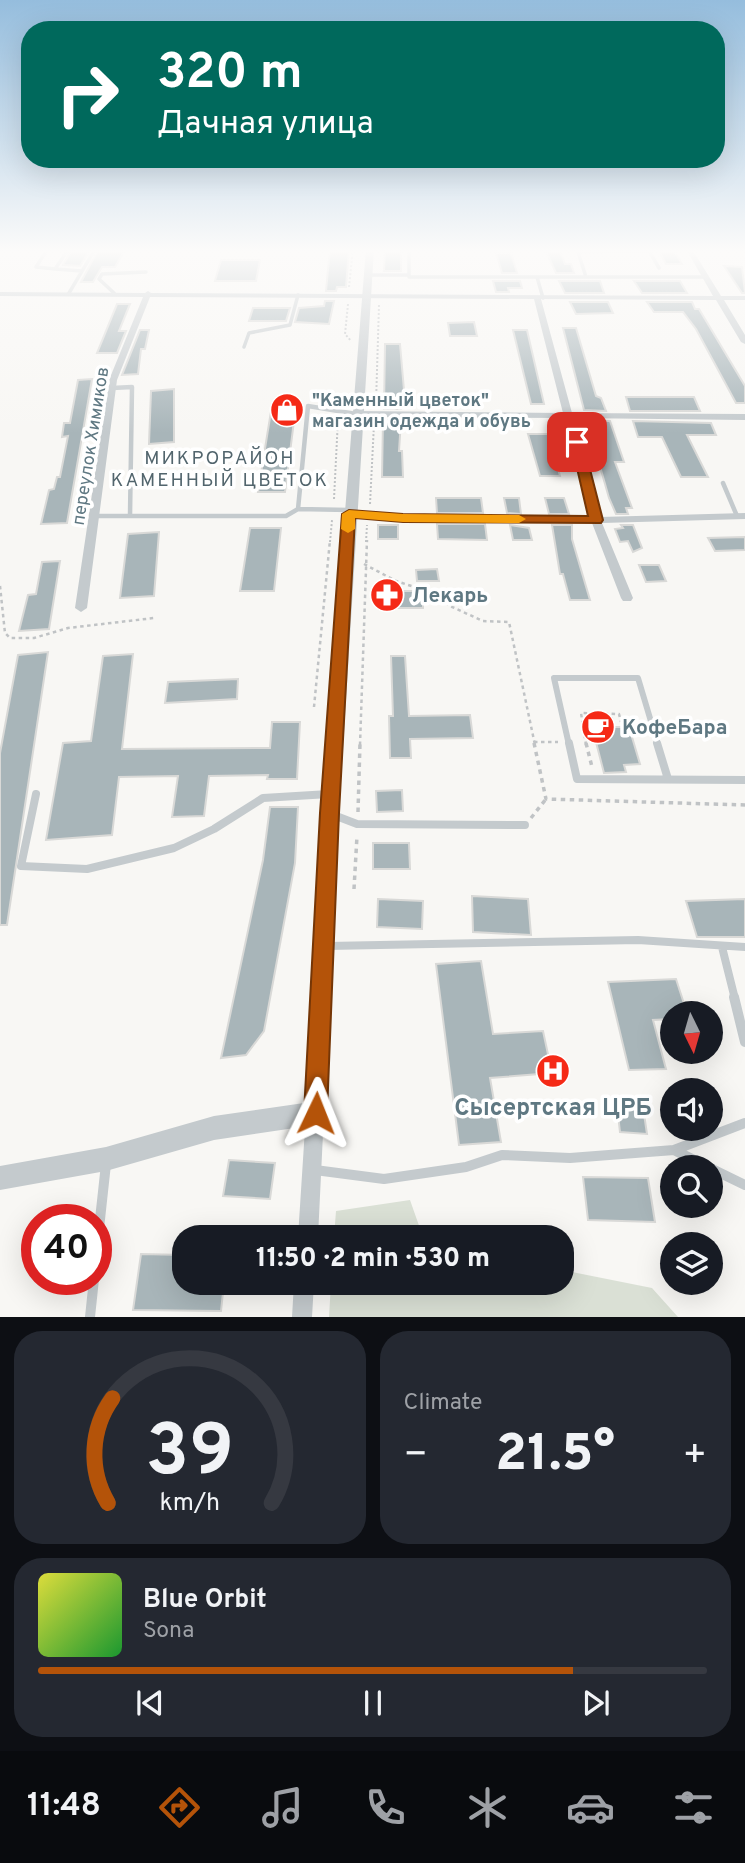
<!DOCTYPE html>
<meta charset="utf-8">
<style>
:root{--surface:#171b24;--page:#242831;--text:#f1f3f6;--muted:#9ea1a6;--line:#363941;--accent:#b45309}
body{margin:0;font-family:Overpass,sans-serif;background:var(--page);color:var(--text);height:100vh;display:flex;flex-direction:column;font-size:26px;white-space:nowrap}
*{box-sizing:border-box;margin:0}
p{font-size:23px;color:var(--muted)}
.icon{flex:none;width:38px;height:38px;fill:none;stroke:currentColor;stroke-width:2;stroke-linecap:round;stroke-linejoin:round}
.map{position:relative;height:1317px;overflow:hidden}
.details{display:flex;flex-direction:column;gap:14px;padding:14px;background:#0d0f14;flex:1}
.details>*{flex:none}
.banner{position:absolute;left:21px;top:21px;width:704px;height:147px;border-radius:28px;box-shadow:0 7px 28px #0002;background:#00695c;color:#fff;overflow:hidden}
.needle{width:46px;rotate:175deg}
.buttons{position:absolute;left:660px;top:1001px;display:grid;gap:14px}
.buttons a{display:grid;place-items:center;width:63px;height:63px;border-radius:50%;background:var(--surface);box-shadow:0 7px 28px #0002;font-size:35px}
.speed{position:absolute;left:21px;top:1204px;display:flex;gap:14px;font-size:35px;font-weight:700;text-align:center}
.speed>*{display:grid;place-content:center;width:91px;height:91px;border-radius:50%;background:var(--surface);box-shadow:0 7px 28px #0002;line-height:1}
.speed .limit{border:10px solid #d22;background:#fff;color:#111}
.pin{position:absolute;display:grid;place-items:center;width:60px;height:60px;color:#fff;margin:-30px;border-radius:14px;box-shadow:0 4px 10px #0006}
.me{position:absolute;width:77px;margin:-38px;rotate:2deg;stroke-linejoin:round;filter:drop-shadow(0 0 5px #0008)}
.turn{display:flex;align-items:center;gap:24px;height:147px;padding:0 21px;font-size:32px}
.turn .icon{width:91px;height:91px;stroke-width:2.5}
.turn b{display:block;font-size:49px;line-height:60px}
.big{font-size:52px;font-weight:800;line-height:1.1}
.details .tile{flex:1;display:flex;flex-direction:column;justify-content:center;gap:10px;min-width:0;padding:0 24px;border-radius:28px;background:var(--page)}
.details .dial{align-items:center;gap:0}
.dial svg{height:182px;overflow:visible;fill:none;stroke:var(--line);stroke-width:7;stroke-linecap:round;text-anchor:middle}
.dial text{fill:var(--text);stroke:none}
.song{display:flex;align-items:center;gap:21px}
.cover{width:84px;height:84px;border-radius:10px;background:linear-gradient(135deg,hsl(60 70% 55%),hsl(130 70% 35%))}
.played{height:7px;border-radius:4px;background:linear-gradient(90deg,var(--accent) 80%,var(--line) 80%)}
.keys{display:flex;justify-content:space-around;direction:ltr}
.heat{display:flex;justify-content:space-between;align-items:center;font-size:38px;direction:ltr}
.details .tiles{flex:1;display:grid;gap:14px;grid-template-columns:1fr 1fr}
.tile:last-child{grid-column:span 2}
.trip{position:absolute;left:172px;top:1225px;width:402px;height:70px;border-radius:28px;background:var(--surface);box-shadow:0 7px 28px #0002;font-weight:800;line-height:70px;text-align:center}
.menu{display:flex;height:112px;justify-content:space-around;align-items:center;background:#090b0e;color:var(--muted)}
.menu .icon{width:49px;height:49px}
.menu .selected{color:var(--accent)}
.menu b{font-size:32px;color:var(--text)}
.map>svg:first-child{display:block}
.green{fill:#dae0d5}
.building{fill:#a8b5b9;stroke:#d9d9d7;stroke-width:2}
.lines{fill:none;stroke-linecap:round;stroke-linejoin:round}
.path-far2{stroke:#c0c3c5;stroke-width:2;stroke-dasharray:2 2;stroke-linecap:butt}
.path-far1{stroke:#c0c3c5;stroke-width:2.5;stroke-dasharray:3.5 3.5;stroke-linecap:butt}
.path{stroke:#c0c3c5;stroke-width:3.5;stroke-dasharray:4.5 4.5;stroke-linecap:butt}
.service-far4{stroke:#c4cacd;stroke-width:3.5}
.service-far3{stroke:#c4cacd;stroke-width:4.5}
.service-far2{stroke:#c4cacd;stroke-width:6}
.service-far1{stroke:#c4cacd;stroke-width:8}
.service{stroke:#c4cacd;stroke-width:10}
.minor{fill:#c4cacd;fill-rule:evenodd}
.tertiary{fill:#c4cacd;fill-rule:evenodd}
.route{fill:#b45309;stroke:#753606;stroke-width:2}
.slow{fill:#f59e0b}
.labels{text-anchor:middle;stroke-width:7;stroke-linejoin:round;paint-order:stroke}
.far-poi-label{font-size:18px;font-weight:bold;fill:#5f7882;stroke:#fff;text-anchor:start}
.far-street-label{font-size:18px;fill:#5f7882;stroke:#fff}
.far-neighbourhood-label{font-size:19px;letter-spacing:2px;fill:#52656d;stroke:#fff}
.poi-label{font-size:21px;font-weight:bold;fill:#5f7882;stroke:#fff;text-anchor:start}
.near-poi-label{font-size:24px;font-weight:bold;fill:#5f7882;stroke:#fff}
</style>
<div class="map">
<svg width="745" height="1317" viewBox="0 0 745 1317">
<rect width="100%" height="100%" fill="#f8f7f4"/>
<path class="green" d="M410 1200 423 1237H334L336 1211Z
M562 1270 652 1288 678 1317H329L331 1283H562Z"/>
<path class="building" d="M72 249 90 250 80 266 63 265Z
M330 249H349L346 287H337L336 291H326Z
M385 249H401V271H384Z
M545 249H559L565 264H571L574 273H556Z
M658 249H673L682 264H666Z
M98 250H125L115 267H102L93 282H81Z
M496 253H511L517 273H502Z
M221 260H260L256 281H215Z
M724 266 742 267 745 293H742Z
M493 281H520L522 288H508L509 292H496Z
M559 281H600L604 293H565Z
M634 281H680L687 293H642Z
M325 301H334L329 324 295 322 299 308 324 306Z
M570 302H608L613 313 576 314Z
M647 302H692L695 309H699L745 386V403H736L696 329 683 312H654Z
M117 304H130L119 331H126L117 353H97Z
M253 308H290L286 321H249Z
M474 322 477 336H450L448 323Z
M563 328H576L596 396 601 398 606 411 584 410Z
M140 330H149L145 349H141L138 374 122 375Z
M513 330H527L544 404H531Z
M385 344H400L405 402H402L401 409H384Z
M92 379 67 523 41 524 49 490 54 489 57 477H60L68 436 62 437 64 423H70L78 380Z
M174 389V442L149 444 151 391Z
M626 397H694L700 411H630Z
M272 405H296L285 492H258Z
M383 420H401L399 451H402L403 477H382Z
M587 421H610L624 462H615L632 508H626L628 514H616L609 498Z
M633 421 711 423 716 435H687L708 477H681L662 437H638Z
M528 434H549L560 476H540Z
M436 498H481L483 513H437Z
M504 498H519L521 514 507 513Z
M545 498H564L569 514H549Z
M437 524H485L487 540 438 539Z
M378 525H398V539H378Z
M510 525 529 528 532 540H513Z
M552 525H572V539L590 600H570L563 574H560Z
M621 525H633L642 548 633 552 628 541 620 542 615 529 623 528Z
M250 528H281L274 591H240Z
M159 532 154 596 120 598 128 534Z
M745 537V550L715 551 708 538Z
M60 561 49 629 19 631 28 595 36 594 42 562Z
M639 565H659L666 581 646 582Z
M437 569 439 581H417L416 570Z
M383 591H423V608H382Z
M48 652 7 925H0V753L18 655Z
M133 654 122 749 270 748 272 722H300L297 779H267L268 775 209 776 204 816 172 817 178 776 119 777 112 835 46 840 63 743 91 741 103 656Z
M391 656H405L409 716 470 715 473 738 410 739 411 758H390L389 716H393Z
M238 679 237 699 165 703 168 682Z
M612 718 614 727H629L640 764 624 765 626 772 604 773 590 719Z
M402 790 403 811 377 812 376 791Z
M270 807H298L295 863 264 1031 246 1055 221 1058 263 860Z
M373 843H409L410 869H373Z
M472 896 528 899 531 935 473 932Z
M378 899 423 901 422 929 377 927Z
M745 899V937H697L686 901Z
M481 961 493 1034 543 1031 552 1073 490 1078 501 1142 459 1145 436 964Z
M676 979 687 1013H672V1019L653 1020 666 1069 629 1070 608 982Z
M617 1106 643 1107 647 1134 620 1132Z
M229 1160 275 1163 270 1199 223 1196Z
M583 1177 648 1178 655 1222 588 1220Z
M141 1254 184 1255V1283H224L221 1311 133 1310Z"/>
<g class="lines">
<path class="path-far2" d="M349 287 353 249
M348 304 345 334 351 341
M376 403 379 305
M334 499 338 419
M370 504 374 424
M330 542 332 520
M366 542 367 525"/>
<path class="path-far1" d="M364 564 396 581 436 594 450 606 483 621 509 622 535 745
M0 586 5 633 10 638H34L68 628 154 618
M314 707 330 540
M534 742H558
M360 745 367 540
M586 745 581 713 619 714 621 722"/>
<path class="path" d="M534 743 546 799 745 805
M586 743 592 767
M358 812 360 743
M531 818 546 799
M354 889 357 836"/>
<path class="service-far4" d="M409 249V277H537
M648 249 659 268
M47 250 36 267 55 269
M68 250 55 269 82 271
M369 275H409
M586 277H706
M69 293 94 251
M114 293 99 279 102 274 146 272
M543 298 537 277H586L578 252 649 251
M244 347 249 333 290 325 298 295"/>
<path class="service-far3" d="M112 388 132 387 130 516
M723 483 737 516
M349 510 298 509 308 406 356 414
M94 516H286L298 509"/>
<path class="service-far2" d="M569 745 554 678H638L658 745"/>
<path class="service-far1" d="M569 743 577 779 745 780
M657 743 668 779
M36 794 21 866 87 869 174 848 214 829 263 798 329 794
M331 814 357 824 525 825
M328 946 638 940 745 947
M722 947 735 999"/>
<path class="service" d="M734 997 745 1042
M674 1150 708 1167
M710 1168 745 1185
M315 1170 384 1179 466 1167 502 1155 570 1158 674 1150 745 1123
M96 1256 106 1164
M90 1317 94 1279"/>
<path class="minor" d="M686 249H692L721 296H745V300H724L745 335V344L741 342 716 300 541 299 572 413 745 414V420L574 418 600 517 745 513V519L602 523 633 598 631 601H623L621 598 592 523 403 521 349 517 344 514 349 511 403 515 590 517 565 418 356 417 351 414 356 411 563 413 534 299 150 297 117 380 87 608 81 612 75 608 109 380 143 297 0 296V292L145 293 148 291 151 293 713 296Z
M315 1104 321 1107 324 1113 318 1237H298L306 1113 309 1107Z
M294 1283H314L312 1317H292Z"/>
<path class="tertiary" d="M366 249H374L339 813 327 1113 323 1121 315 1125 214 1140 106 1171 0 1190V1166L106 1147 214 1116 304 1103 321 813Z"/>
</g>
<linearGradient id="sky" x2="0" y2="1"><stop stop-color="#95bddd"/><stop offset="0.58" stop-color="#fcfbfa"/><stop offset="1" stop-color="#fcfbfa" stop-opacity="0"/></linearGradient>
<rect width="745" height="433" fill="url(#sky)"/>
<path class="route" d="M577 438 583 442 603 520 601 523 403 522 355 518 339 813 327 1113 324 1121 316 1125 307 1121 304 1113 320 813 342 514 349 510 403 514 588 516 571 442Z"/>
<path class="slow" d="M349 510 403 514 519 515 526 519 519 523 403 522 355 518V529L348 533 341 529 342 514Z"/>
<defs>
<g id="shop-disc" transform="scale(1.75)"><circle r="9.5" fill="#f52a17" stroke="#fff"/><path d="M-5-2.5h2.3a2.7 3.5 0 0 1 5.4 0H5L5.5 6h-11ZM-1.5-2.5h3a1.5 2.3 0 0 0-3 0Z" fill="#fff"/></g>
<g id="pharmacy-disc" transform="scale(1.75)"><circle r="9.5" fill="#f52a17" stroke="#fff"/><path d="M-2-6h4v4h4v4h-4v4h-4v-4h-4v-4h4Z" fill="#fff"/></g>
<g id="cafe-disc" transform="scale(1.75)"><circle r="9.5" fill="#f52a17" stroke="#fff"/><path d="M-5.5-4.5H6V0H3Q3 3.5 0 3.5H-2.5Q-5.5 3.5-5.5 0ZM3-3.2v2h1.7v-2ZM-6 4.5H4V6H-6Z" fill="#fff"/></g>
<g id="hospital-disc" transform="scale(1.75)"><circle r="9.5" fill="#f52a17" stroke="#fff"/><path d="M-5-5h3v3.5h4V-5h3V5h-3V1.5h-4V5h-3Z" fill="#fff"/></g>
</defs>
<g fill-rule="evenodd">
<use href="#shop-disc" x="287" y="410"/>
<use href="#pharmacy-disc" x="387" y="595"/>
<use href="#cafe-disc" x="598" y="727"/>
<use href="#hospital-disc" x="553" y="1071"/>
</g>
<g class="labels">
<g class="far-poi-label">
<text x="312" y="406">"Каменный цветок"<tspan x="312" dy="21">магазин одежда и обувь</tspan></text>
</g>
<g class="far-street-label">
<text transform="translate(90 446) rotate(-81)" y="6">переулок Химиков</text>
</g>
<g class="far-neighbourhood-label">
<text x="220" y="464">МИКРОРАЙОН<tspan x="220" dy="22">КАМЕННЫЙ ЦВЕТОК</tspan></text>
</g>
<g class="poi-label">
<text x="412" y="602">Лекарь</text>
<text x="622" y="734">КофеБара</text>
</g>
<g class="near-poi-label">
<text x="553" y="1115">Сысертская ЦРБ</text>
</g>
</g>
</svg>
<div class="buttons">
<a><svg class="needle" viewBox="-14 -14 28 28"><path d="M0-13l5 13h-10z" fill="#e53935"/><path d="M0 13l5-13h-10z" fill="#9ea1a6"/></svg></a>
<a><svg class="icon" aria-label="sound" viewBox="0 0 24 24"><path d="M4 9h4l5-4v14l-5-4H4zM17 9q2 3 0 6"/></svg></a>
<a><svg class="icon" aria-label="search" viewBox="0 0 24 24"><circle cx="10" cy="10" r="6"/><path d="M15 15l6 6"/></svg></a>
<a><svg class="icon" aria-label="layers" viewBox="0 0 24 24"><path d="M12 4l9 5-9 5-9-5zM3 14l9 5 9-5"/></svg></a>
</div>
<div class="speed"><div class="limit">40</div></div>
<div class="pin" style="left:577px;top:442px;background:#d93025"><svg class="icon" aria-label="arrive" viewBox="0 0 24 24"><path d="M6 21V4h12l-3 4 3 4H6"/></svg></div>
<svg class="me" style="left:316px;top:1113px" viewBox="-20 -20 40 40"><path d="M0-17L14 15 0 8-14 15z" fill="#b45309" stroke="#fff" stroke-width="4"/></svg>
<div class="trip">11:50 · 2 min · 530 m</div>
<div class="banner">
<div class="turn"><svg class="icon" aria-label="right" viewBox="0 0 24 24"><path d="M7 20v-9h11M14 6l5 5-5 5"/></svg><div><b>320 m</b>Дачная улица</div></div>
</div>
</div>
<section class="details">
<div class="tiles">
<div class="tile dial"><svg viewBox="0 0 100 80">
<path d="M14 69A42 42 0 1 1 86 69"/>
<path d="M14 69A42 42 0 0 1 16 23" stroke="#b45309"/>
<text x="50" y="56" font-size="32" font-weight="700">39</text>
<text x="50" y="72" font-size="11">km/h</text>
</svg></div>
<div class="tile"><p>Climate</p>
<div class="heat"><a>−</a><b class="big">21.5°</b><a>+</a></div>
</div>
<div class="tile">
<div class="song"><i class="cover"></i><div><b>Blue Orbit</b><p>Sona</p></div></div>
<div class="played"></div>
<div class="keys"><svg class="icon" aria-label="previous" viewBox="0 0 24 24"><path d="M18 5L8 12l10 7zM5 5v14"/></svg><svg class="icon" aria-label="pause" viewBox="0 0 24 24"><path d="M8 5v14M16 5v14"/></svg><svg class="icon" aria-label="next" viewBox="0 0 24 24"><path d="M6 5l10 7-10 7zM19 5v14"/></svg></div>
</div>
</div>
</section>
<nav class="menu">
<b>11:48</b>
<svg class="icon selected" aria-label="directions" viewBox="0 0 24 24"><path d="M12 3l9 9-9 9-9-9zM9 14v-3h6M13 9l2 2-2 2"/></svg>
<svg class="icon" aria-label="music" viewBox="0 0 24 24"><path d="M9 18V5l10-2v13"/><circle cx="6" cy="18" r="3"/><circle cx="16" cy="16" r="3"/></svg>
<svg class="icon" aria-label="phone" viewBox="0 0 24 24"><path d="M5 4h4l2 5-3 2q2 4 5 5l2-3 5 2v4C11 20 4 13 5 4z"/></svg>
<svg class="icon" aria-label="climate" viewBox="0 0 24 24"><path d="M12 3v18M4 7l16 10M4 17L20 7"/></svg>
<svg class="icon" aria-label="car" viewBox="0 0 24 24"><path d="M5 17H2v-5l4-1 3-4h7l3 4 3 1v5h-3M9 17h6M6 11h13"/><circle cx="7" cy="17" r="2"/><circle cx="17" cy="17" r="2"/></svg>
<svg class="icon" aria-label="filters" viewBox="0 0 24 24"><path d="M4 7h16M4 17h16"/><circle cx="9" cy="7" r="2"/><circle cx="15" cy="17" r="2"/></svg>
</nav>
